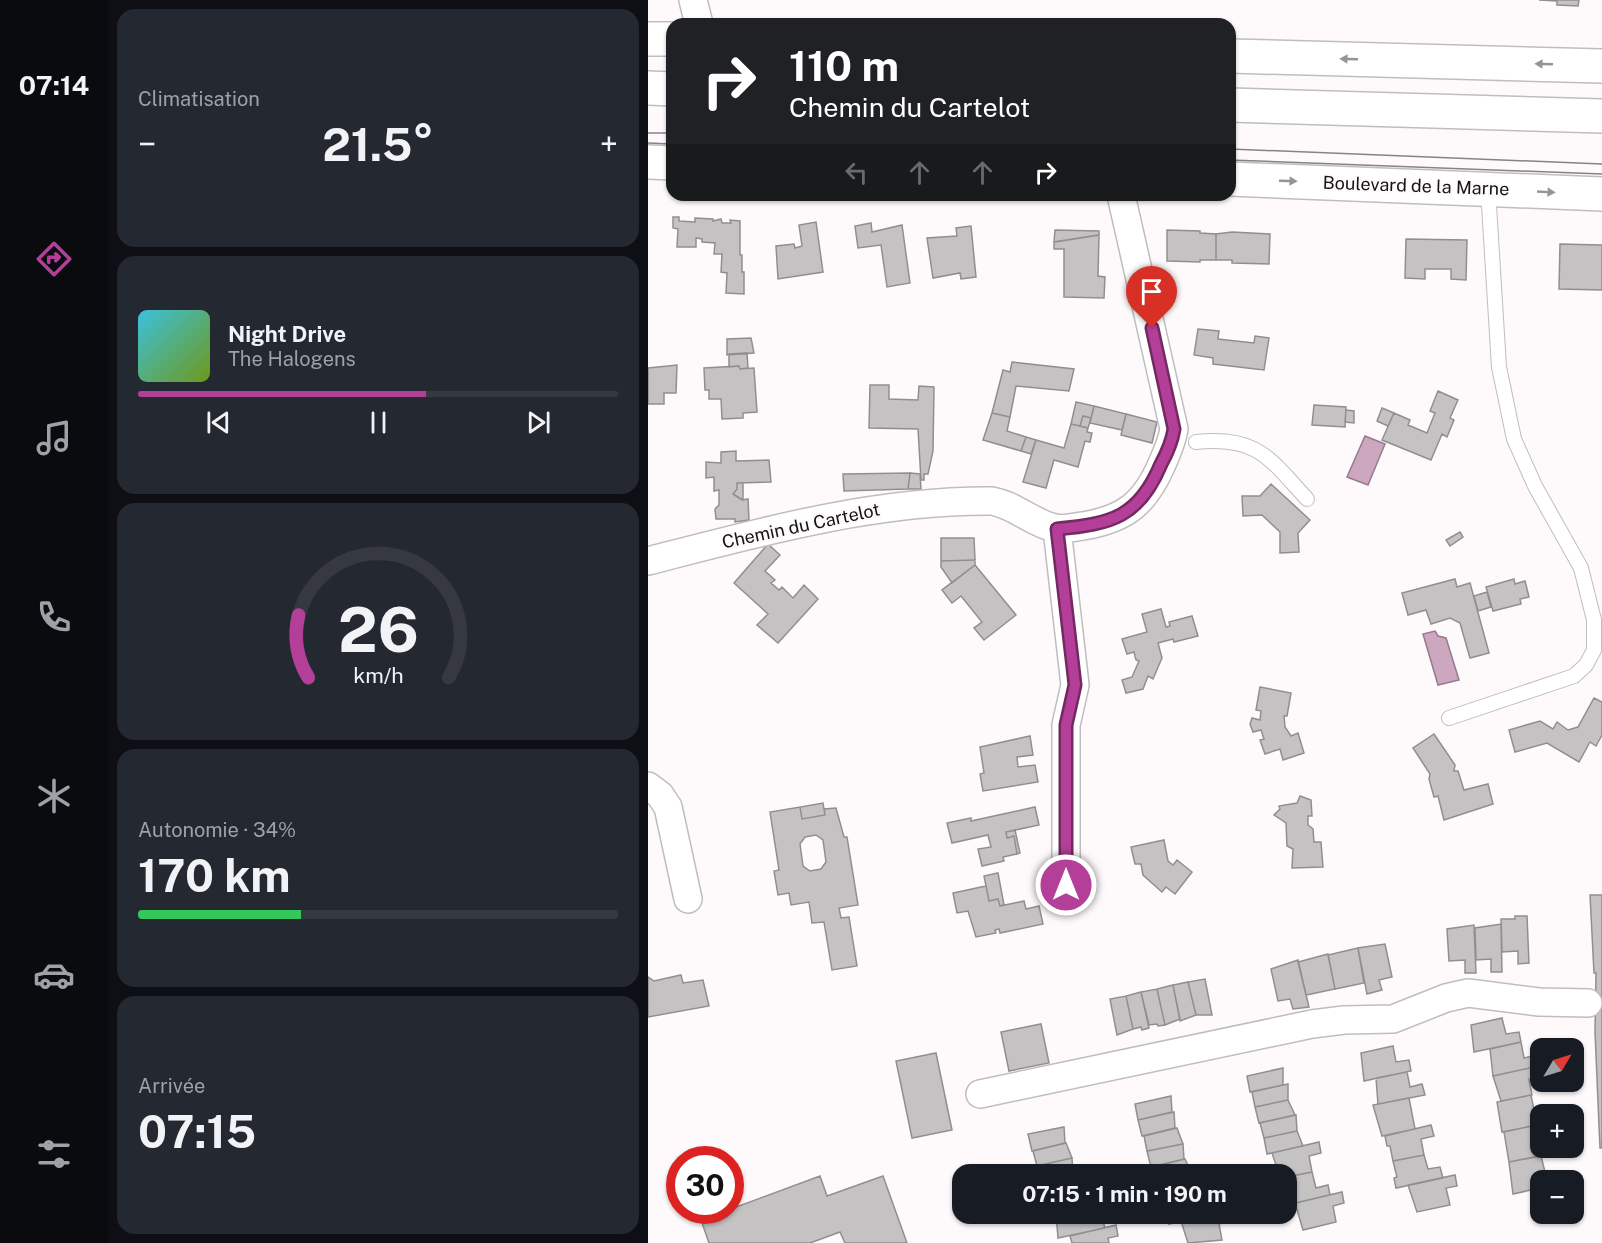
<!DOCTYPE html>
<html lang="fr">
<meta charset="utf-8">
<style>
:root{--surface:#171b24;--page:#242831;--text:#f1f3f6;--muted:#9ea1a6;--line:#363941;--accent:#b33f98}
body{margin:0;font-family:"Public Sans",sans-serif;background:var(--page);color:var(--text);height:100vh;display:flex;flex-direction:column;font-size:22px;white-space:nowrap}
*{box-sizing:border-box;margin:0}
p{font-size:20px;color:var(--muted)}
.icon{flex:none;width:33px;height:33px;fill:none;stroke:currentColor;stroke-width:2;stroke-linecap:round;stroke-linejoin:round}
.map{position:relative;flex:1;overflow:hidden}
.details{display:flex;flex-direction:column;gap:9px;padding:9px;background:#0d0f14;width:540px}
.details>*{flex:none}
.hud{position:absolute;left:18px;top:18px;width:570px;height:183px;border-radius:18px;box-shadow:0 2px 4px #0004;background:#202124;color:#fff;overflow:hidden}
.needle{width:39px;rotate:52deg}
.buttons{position:absolute;left:882px;top:1038px;display:grid;gap:12px}
.buttons a{display:grid;place-items:center;width:54px;height:54px;border-radius:12px;background:var(--surface);box-shadow:0 2px 4px #0004;font-size:30px}
.speed{position:absolute;left:18px;top:1146px;display:flex;gap:12px;font-size:30px;font-weight:700;text-align:center}
.speed>*{display:grid;place-content:center;width:78px;height:78px;border-radius:50%;background:var(--surface);box-shadow:0 2px 4px #0004;line-height:1}
.speed .limit{border:9px solid #d22;background:#fff;color:#111}
.pin{position:absolute;display:grid;place-items:center;width:51px;height:51px;color:#fff;margin:-62px -26px;border-radius:50% 50% 50% 0;rotate:-45deg;box-shadow:0 0 6px #0007}
.pin .icon{rotate:45deg}
.me{position:absolute;width:66px;margin:-33px;rotate:0deg;stroke-linejoin:round;filter:drop-shadow(0 0 4px #0008)}
.turn{display:flex;align-items:center;gap:21px;height:126px;padding:0 24px;font-size:27px}
.turn .icon{width:78px;height:78px;stroke-width:2.5}
.turn b{display:block;font-size:42px;line-height:51px}
.lanes{display:flex;align-items:center;height:57px;padding:0 24px;background:#0003;justify-content:center;gap:30px;direction:ltr}
.lanes .off{opacity:.35}
.big{font-size:45px;font-weight:700;line-height:1.1}
.details .widget{flex:1;display:flex;flex-direction:column;justify-content:center;gap:9px;min-width:0;padding:0 21px;border-radius:18px;background:var(--page)}
.details .dial{align-items:center;gap:0}
.dial svg{height:156px;overflow:visible;fill:none;stroke:var(--line);stroke-width:7;stroke-linecap:round;text-anchor:middle}
.dial text{fill:var(--text);stroke:none}
.song{display:flex;align-items:center;gap:18px}
.cover{width:72px;height:72px;border-radius:9px;background:linear-gradient(135deg,hsl(190 70% 55%),hsl(80 70% 35%))}
.played{height:6px;border-radius:3px;background:linear-gradient(90deg,var(--accent) 60%,var(--line) 60%)}
.keys{display:flex;justify-content:space-around;direction:ltr}
.heat{display:flex;justify-content:space-between;align-items:center;font-size:33px;direction:ltr}
.charge{height:9px;border-radius:4px;background:linear-gradient(90deg,#34c759 34%,var(--line) 0)}
.trip{position:absolute;left:304px;top:1164px;width:345px;height:60px;border-radius:18px;background:var(--surface);box-shadow:0 2px 4px #0004;font-weight:700;line-height:60px;text-align:center}
main{display:flex;flex:1;min-height:0}
.tab-bar{display:flex;flex-direction:column;width:108px;justify-content:space-around;align-items:center;background:#090b0e;color:var(--muted)}
.tab-bar .icon{width:42px;height:42px}
.tab-bar .selected{color:var(--accent)}
.tab-bar b{font-size:27px;color:var(--text)}
.map>svg:first-child{display:block}
.water{fill:#cda6c0;stroke:#967a8d;stroke-width:1.5}
.building{fill:#c5c2c4;stroke:#918e90;stroke-width:1.5;fill-rule:evenodd}
.lines{fill:none;stroke-linecap:round;stroke-linejoin:round}
.service-casing{stroke:#c0bdbf;stroke-width:16}
.minor-casing{stroke:#c0bdbf;stroke-width:30}
.tertiary-casing{stroke:#c0bdbf;stroke-width:36}
.primary-casing{stroke:#c0bdbf;stroke-width:36}
.service{stroke:#fff;stroke-width:14}
.minor{stroke:#fff;stroke-width:27}
.tertiary{stroke:#fff;stroke-width:33}
.primary{stroke:#fff;stroke-width:33}
.tram{stroke:#868385;stroke-width:1.5}
.oneway{fill:#969596}
.route-casing{stroke:#742963;stroke-width:15}
.route{stroke:#b33f98;stroke-width:10}
.labels{text-anchor:middle;stroke-width:4.5;stroke-linejoin:round;paint-order:stroke}
.street-label{font-size:18px;fill:#151415;stroke:#fefafc}
</style>
<main>
<nav class="tab-bar">
<b>07:14</b>
<svg class="icon selected" aria-label="directions" viewBox="0 0 24 24"><path d="M12 3l9 9-9 9-9-9zM9 14v-3h6M13 9l2 2-2 2"/></svg>
<svg class="icon" aria-label="music" viewBox="0 0 24 24"><path d="M9 18V5l10-2v13"/><circle cx="6" cy="18" r="3"/><circle cx="16" cy="16" r="3"/></svg>
<svg class="icon" aria-label="phone" viewBox="0 0 24 24"><path d="M5 4h4l2 5-3 2q2 4 5 5l2-3 5 2v4C11 20 4 13 5 4z"/></svg>
<svg class="icon" aria-label="climate" viewBox="0 0 24 24"><path d="M12 3v18M4 7l16 10M4 17L20 7"/></svg>
<svg class="icon" aria-label="car" viewBox="0 0 24 24"><path d="M5 17H2v-5l4-1 3-4h7l3 4 3 1v5h-3M9 17h6M6 11h13"/><circle cx="7" cy="17" r="2"/><circle cx="17" cy="17" r="2"/></svg>
<svg class="icon" aria-label="filters" viewBox="0 0 24 24"><path d="M4 7h16M4 17h16"/><circle cx="9" cy="7" r="2"/><circle cx="15" cy="17" r="2"/></svg>
</nav>
<section class="details">
<div class="widget"><p>Climatisation</p>
<div class="heat"><a>−</a><b class="big">21.5°</b><a>+</a></div>
</div>
<div class="widget">
<div class="song"><i class="cover"></i><div><b>Night Drive</b><p>The Halogens</p></div></div>
<div class="played"></div>
<div class="keys"><svg class="icon" aria-label="previous" viewBox="0 0 24 24"><path d="M18 5L8 12l10 7zM5 5v14"/></svg><svg class="icon" aria-label="pause" viewBox="0 0 24 24"><path d="M8 5v14M16 5v14"/></svg><svg class="icon" aria-label="next" viewBox="0 0 24 24"><path d="M6 5l10 7-10 7zM19 5v14"/></svg></div>
</div>
<div class="widget dial"><svg viewBox="0 0 100 80">
<path d="M14 69A42 42 0 1 1 86 69"/>
<path d="M14 69A42 42 0 0 1 9 37" stroke="#b33f98"/>
<text x="50" y="56" font-size="32" font-weight="700">26</text>
<text x="50" y="72" font-size="11">km/h</text>
</svg></div>
<div class="widget"><p>Autonomie · 34%</p><b class="big">170 km</b><div class="charge"></div></div>
<div class="widget"><p>Arrivée</p><b class="big">07:15</b></div>
</section>
<div class="map">
<svg width="954" height="1243" viewBox="0 0 954 1243">
<rect width="100%" height="100%" fill="#fefafc"/>
<path class="water" d="M717 436 737 444 720 485 699 477Z
M787 631 790 636 798 638 811 680 790 685 775 634Z"/>
<path class="building" d="M931 0 930 6 909 5V1L891 0Z
M25 217H31V221L47 222V218L65 219V221L73 219 74 223H83L82 220 92 221V255H94V272H96V294L78 293 79 273 73 272 74 254H66L67 243 54 242V239L48 238V247H29L30 229 25 228Z
M168 222 175 272 130 279 128 246 146 244 147 248 154 246 151 225Z
M223 223 224 232 254 225 262 283 239 287 233 245 210 248 207 226Z
M323 226 328 277 313 279 312 273 285 278 279 238 309 236 308 228Z
M407 230 451 231V235L406 242Z
M519 230 552 231V233L568 234V260H552V262L519 261Z
M584 232 622 234 621 264 584 263V260H568V234Z
M451 235 450 276 457 277 456 298 416 297V249H406V242Z
M758 239 819 240 818 280 803 279V269H777V279L757 278Z
M912 244 954 245V290L911 289Z
M550 329 571 331 570 339 606 343 607 336 621 338 616 370 565 364V358L546 355Z
M103 338 106 353 79 355V339Z
M99 353 100 368 92 369 91 366 81 367V354Z
M364 362 426 369 421 391 368 386 362 417 344 413 355 370 362 372Z
M29 365 28 393H16V404H0V368Z
M91 366 92 369 106 368 109 412 95 413V418L74 419 73 399H61V390H57L56 368Z
M222 385H241V399L270 400 271 386 286 387 285 451 280 474H276V480H273L270 429 221 428Z
M790 391 810 400 802 418 806 420 799 437 794 434 783 460 734 440 746 413 762 420 760 425 779 433 787 413 782 411Z
M428 402 446 406 443 418 435 416 432 426 423 424Z
M666 405 698 407 697 427 664 425Z
M446 406 478 414 474 430 442 423Z
M734 408 746 413 740 426 729 421Z
M698 410 706 411V423L697 422Z
M344 413 362 417 359 431 378 437 373 451 335 440Z
M478 414 509 422 504 443 473 435Z
M435 416 443 418 440 428 432 426Z
M423 424 440 428 439 432 444 433 442 442 437 441 430 467 406 460 398 488 375 482 388 440 416 448Z
M378 437 388 440 383 454 373 451Z
M88 451V461L121 460 123 482 89 483V489L85 494 94 500 100 499 101 520 87 522V519H68L67 509 71 505V490L66 491V477L58 478V462L73 463V452Z
M262 473 272 474 273 489H260Z
M262 473 260 489 196 491 195 474Z
M89 483H95V500L85 494 89 489Z
M623 484 662 520 650 533 651 552 632 553V532L614 515 595 516 594 496H612Z
M812 532 815 537 802 546 798 540Z
M293 538H326L327 560 293 561Z
M120 544 132 555 117 571 127 580 123 583 131 590 134 587 145 598 156 585 170 599 130 643 109 625 120 614 86 583Z
M327 560V565L304 583 293 567V561Z
M327 565 368 615 336 640 326 628 334 622 313 596 304 603 294 590Z
M807 579 809 587 822 583 841 653 822 658 812 623 802 618 783 624 778 610 760 615 754 593Z
M866 579 867 584 877 581 881 597 872 599 873 604 845 611 838 587Z
M839 592 843 607 830 611 826 596Z
M513 609 518 627 522 626 521 622 544 616 550 636 526 642 525 639 510 643 514 658 505 679 500 676 495 689 478 693 474 680 484 677 491 661 488 660 486 652 479 654 474 639 499 632 494 614Z
M612 687 643 693 639 716H636L637 727 643 736 650 733 656 753 635 760 632 749 617 754 612 740 616 739 613 730 605 732 602 724 604 718 612 720 613 711 608 710Z
M946 698 954 702V735L948 746 942 742 931 762 899 743 867 752 861 730 892 721 905 729 909 722 920 730 930 727Z
M786 734 807 765 806 771H810L816 790 840 784 845 804 796 820 790 796 786 797 781 779 782 774 765 748Z
M382 736 385 755 369 757 370 767 387 765 390 782 335 791 332 774 336 773 332 747Z
M652 796 663 800 664 816H660V825L665 829 666 842H673L675 867 644 868 645 849 639 846 638 823 626 815 632 809 631 806 649 803Z
M175 803 177 815 154 819 152 807Z
M152 807 154 819 177 815 176 809 188 808 196 837H199L210 905 191 908 193 918 201 917 209 966 184 970 176 922 164 923 161 902 143 905 141 893 130 895 126 871 131 870 122 812ZM168 835 175 840 178 862 173 869 162 871 155 866 152 844 157 837Z
M387 807 391 825 358 832 359 838 366 836 369 854 355 857 356 861 334 866 330 849 343 847 340 835 304 843 299 823 323 818V821Z
M367 830 372 853 369 854 366 836 359 838 358 832Z
M516 840 520 861 525 865 529 860 544 872 527 894 518 887 514 892 495 875 493 864H487L483 847Z
M350 873 356 905 352 906 350 899 341 901 336 876Z
M338 886 341 901 350 899 352 906 376 901 378 909 391 906 395 924 352 933 351 929 347 930 348 933 328 937 320 911 309 913 305 893Z
M942 895H954V1148H952L947 1032 948 973H946Z
M867 916H879L881 963 870 964V951L854 952 853 919H867Z
M853 924 854 972H843V959L828 960 827 928Z
M826 925 828 973H817V960L801 961 799 929Z
M737 944 744 977 731 980 734 990 719 994 710 948Z
M710 948 716 983 687 989 680 955Z
M680 954 687 989 658 995 650 962Z
M650 960 661 1007 645 1009 642 999 630 1001 623 969Z
M33 975 35 983 55 980 61 1006 0 1017V977L6 981Z
M557 979 564 1015H548L540 982Z
M540 982 548 1015 532 1021 525 985Z
M525 985 532 1019 517 1025 509 989Z
M509 989 517 1025 510 1026 509 1024 501 1025 493 992Z
M493 992 501 1028 494 1030 493 1027 485 1029 478 996Z
M478 996 485 1029 469 1035 462 999Z
M854 1018 858 1034 871 1032 873 1042 826 1052 823 1025Z
M393 1024 401 1063 361 1071 353 1032Z
M873 1042 876 1058 889 1055 891 1066 845 1076 842 1049Z
M745 1046 748 1062 761 1060 763 1071 716 1081 713 1053Z
M288 1053 304 1130 264 1138 248 1061Z
M891 1066 892 1076 881 1079 884 1095 853 1101 845 1076Z
M635 1068V1085L602 1092 599 1076Z
M759 1072 762 1087 774 1084 777 1095 730 1104 728 1078Z
M640 1084V1100L607 1107 604 1092Z
M883 1095 889 1125 854 1132 849 1102Z
M523 1096 524 1112 490 1120 487 1104Z
M761 1098 767 1129 734 1136 725 1105Z
M640 1100 647 1115 611 1123 607 1107Z
M526 1112 527 1128 494 1136 490 1120Z
M648 1115 649 1131 616 1138 612 1123Z
M783 1125 786 1136 773 1139 776 1155 745 1161 742 1146H739L737 1136Z
M889 1125 896 1155 861 1162 856 1132Z
M416 1127 417 1143 384 1151 380 1134Z
M529 1128 535 1144 499 1151 496 1136Z
M649 1131 655 1146 619 1154 616 1138Z
M671 1142 673 1153 661 1156 664 1172 639 1177V1174H631L624 1153Z
M418 1143 424 1158 389 1166 385 1151Z
M535 1144 536 1159 503 1167 499 1151Z
M776 1155 780 1169 792 1167 795 1178 748 1188 746 1178 749 1177 745 1161Z
M893 1156 899 1180H892V1188L865 1194 861 1162Z
M424 1158 425 1174H390L389 1166Z
M537 1159 544 1174H506L505 1167Z
M664 1172 668 1188 680 1185 682 1195 639 1205V1177Z
M807 1175 809 1186 798 1188 802 1205 769 1212 760 1185Z
M172 1176 179 1196 235 1176 259 1243H197L192 1232 162 1243H61L53 1220Z
M694 1192 696 1203 685 1206 688 1222 655 1230 647 1203Z
M408 1214H440L442 1221 454 1218 457 1228 410 1238Z
M519 1214H566L521 1224Z
M566 1214H580L581 1221 571 1224 574 1240 540 1243 533 1221Z
M468 1225 470 1236 460 1238 461 1243H424L422 1236Z"/>
<g class="lines">
<g class="service-casing">
<path id="service" d="M548 442C610 436 621 458 659 499
M801 718 926 676 938 665 946 650V620L933 568 887 486 866 439 851 367 840 189"/>
</g>
<g class="minor-casing">
<path id="minor" d="M45 0 51 24
M409 529 427 685 418 725V885
M0 561C112 532 227 500 344 501 367 505 384 523 407 528 416 530 426 527 435 526 478 519 497 503 514 464 519 452 524 442 526 429L473 195
M0 786 12 795 20 807 40 899
M332 1094 664 1024 696 1020 745 1019 798 998 820 993 891 1002 940 1003"/>
</g>
<g class="tertiary-casing">
<path id="tertiary" d="M0 39H24
M582 56 954 66
M0 162 24 163
M582 179 954 194"/>
</g>
<g class="primary-casing">
<path id="primary" d="M0 88 24 89
M582 105 954 116"/>
</g>
<use href="#service" class="service"/>
<use href="#minor" class="minor"/>
<use href="#tertiary" class="tertiary"/>
<use href="#primary" class="primary"/>
<path class="tram" d="M0 133H24
M0 143 24 144
M582 149 954 164
M582 160 954 174"/>
</g>
<defs><path id="oneway-solid" d="M-6-.8H1V-3.2L6.5 0L1 3.2V.8H-6Z" transform="scale(1.5)"/></defs>
<g class="oneway">
<use href="#oneway-solid" transform="translate(701 59) rotate(-178)"/>
<use href="#oneway-solid" transform="translate(896 64) rotate(-178)"/>
<use href="#oneway-solid" transform="translate(640 181) rotate(2)"/>
<use href="#oneway-solid" transform="translate(898 192) rotate(3)"/>
</g>
<g class="lines">
<g class="route-casing">
<path id="route" d="M418 885V725L427 685 409 529C464 524 491 517 513 464 519 453 524 442 526 429L504 328"/>
</g>
<use href="#route" class="route"/>
</g>
<g class="labels">
<g class="street-label">
<text transform="translate(768 186) rotate(2)" y="6">Boulevard de la Marne</text>
<text transform="translate(153 526) rotate(-12)" y="6">Chemin du Cartelot</text>
</g>
</g>
</svg>
<div class="buttons">
<a><svg class="needle" viewBox="-14 -14 28 28"><path d="M0-13l5 13h-10z" fill="#e53935"/><path d="M0 13l5-13h-10z" fill="#9ea1a6"/></svg></a>
<a>+</a>
<a>−</a>
</div>
<div class="speed"><div class="limit">30</div></div>
<div class="pin" style="left:504px;top:328px;background:#d93025"><svg class="icon" aria-label="arrive" viewBox="0 0 24 24"><path d="M6 21V4h12l-3 4 3 4H6"/></svg></div>
<svg class="me" style="left:418px;top:885px" viewBox="-20 -20 40 40"><circle r="17" fill="#b33f98" stroke="#fff" stroke-width="3"/><path d="M0-11L8 9 0 5-8 9z" fill="#fff"/></svg>
<div class="trip">07:15 · 1 min · 190 m</div>
<div class="hud">
<div class="turn"><svg class="icon" aria-label="right" viewBox="0 0 24 24"><path d="M7 20v-9h11M14 6l5 5-5 5"/></svg><div><b>110 m</b>Chemin du Cartelot</div></div>
<div class="lanes"><svg class="icon off" aria-label="left" viewBox="0 0 24 24"><path d="M17 20v-9H6M10 6l-5 5 5 5"/></svg><svg class="icon off" aria-label="ahead" viewBox="0 0 24 24"><path d="M12 20V5M6 11l6-6 6 6"/></svg><svg class="icon off" aria-label="ahead" viewBox="0 0 24 24"><path d="M12 20V5M6 11l6-6 6 6"/></svg><svg class="icon" aria-label="right" viewBox="0 0 24 24"><path d="M7 20v-9h11M14 6l5 5-5 5"/></svg></div>
</div>
</div>
</main>
